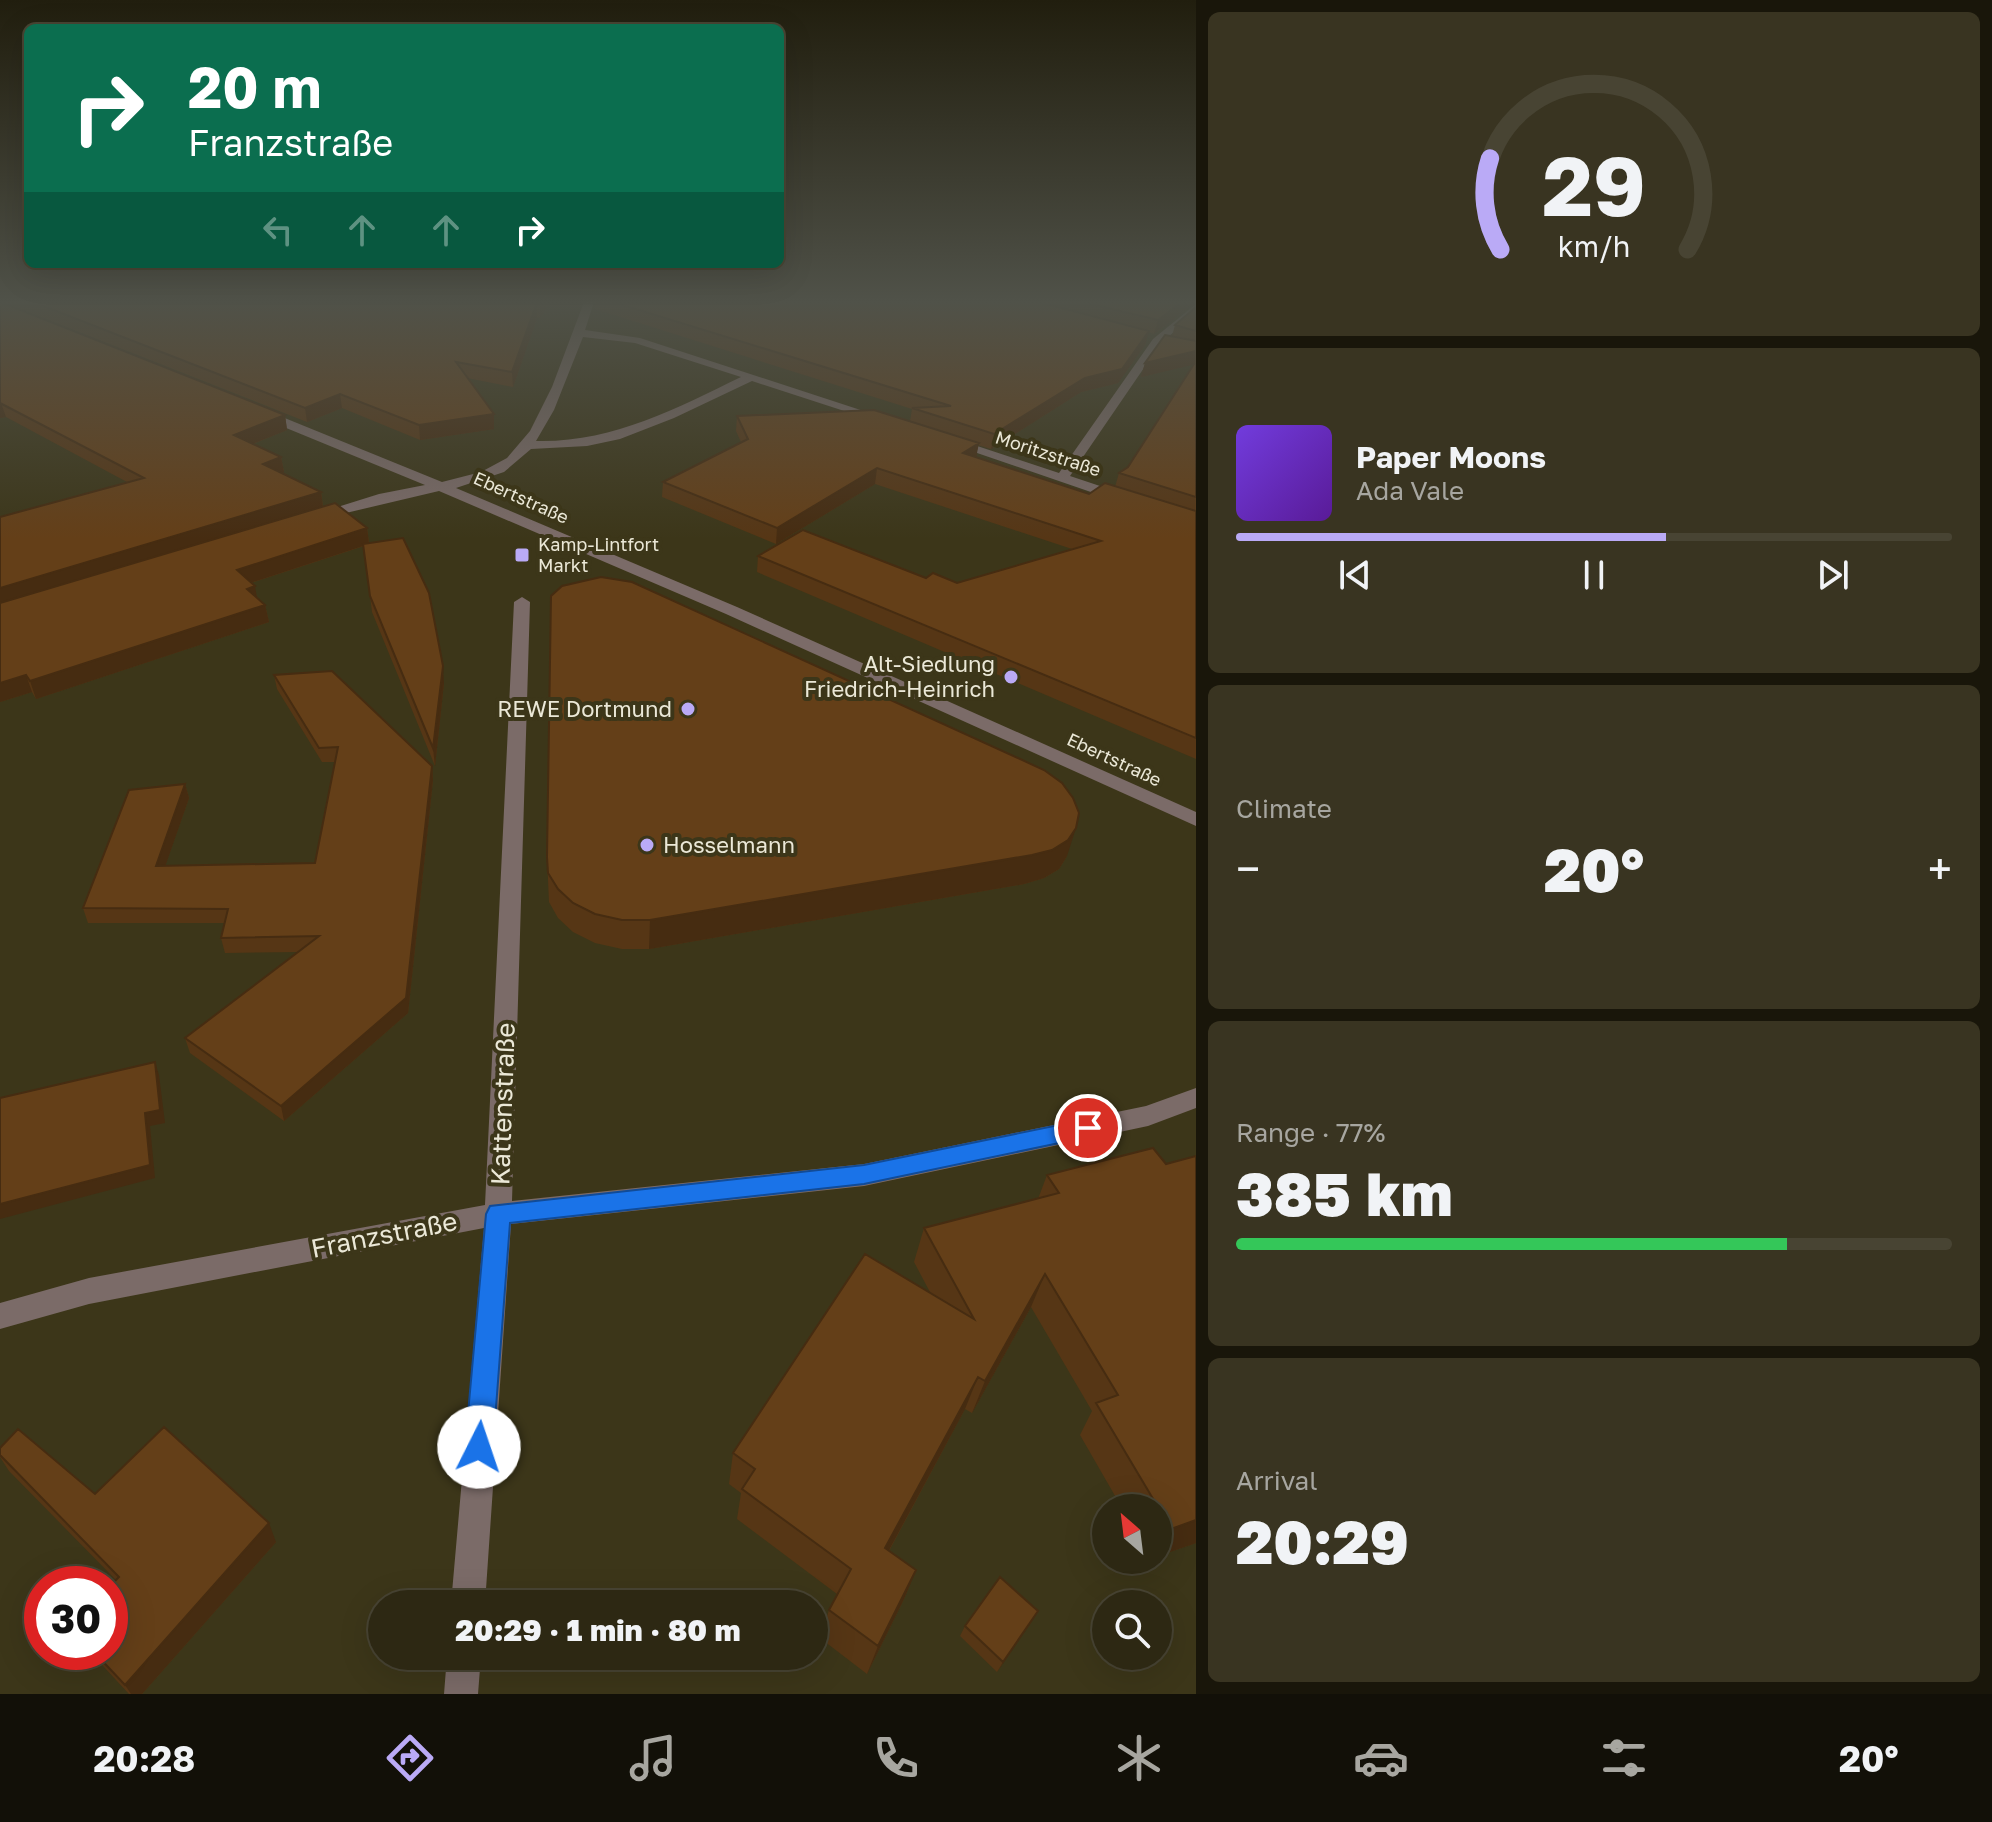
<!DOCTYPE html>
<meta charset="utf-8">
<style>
:root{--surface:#2d2813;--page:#393421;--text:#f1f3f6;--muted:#a7a6a0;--line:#484433;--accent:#baaaf6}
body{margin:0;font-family:"Golos Text",sans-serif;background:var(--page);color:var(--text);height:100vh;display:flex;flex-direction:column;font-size:30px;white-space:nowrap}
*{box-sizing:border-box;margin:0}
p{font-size:26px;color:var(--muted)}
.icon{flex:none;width:44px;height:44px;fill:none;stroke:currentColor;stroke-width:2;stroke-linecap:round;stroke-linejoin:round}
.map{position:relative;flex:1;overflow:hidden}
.side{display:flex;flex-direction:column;gap:12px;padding:12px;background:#19160a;width:796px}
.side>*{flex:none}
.top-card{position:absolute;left:24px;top:24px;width:760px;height:244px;border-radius:12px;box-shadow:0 8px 32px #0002,0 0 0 2px var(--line);background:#0b6e4f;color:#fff;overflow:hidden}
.needle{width:52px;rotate:332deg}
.tools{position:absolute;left:1092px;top:1494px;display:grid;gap:16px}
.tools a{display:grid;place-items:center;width:80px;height:80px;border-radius:50%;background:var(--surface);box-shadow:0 8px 32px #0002,0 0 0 2px var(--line);font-size:40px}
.speed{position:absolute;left:24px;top:1566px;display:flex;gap:16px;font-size:40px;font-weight:700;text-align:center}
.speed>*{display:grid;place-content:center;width:104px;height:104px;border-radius:50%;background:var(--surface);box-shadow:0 8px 32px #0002,0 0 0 2px var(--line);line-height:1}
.speed .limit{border:12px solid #d22;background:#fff;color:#111}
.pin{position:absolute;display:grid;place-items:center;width:68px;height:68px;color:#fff;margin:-34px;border:4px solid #fff;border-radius:50%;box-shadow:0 2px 8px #0007}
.me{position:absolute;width:88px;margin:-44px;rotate:4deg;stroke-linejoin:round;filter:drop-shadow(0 0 6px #0008)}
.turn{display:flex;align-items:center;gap:28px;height:168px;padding:0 32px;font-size:36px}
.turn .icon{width:104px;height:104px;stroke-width:2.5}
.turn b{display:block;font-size:56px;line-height:68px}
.lanes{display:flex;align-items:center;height:76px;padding:0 32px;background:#0003;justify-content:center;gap:40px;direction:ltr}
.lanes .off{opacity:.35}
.big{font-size:60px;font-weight:800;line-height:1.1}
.side .card{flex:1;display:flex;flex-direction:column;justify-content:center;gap:12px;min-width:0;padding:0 28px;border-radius:12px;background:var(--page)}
.side .dial{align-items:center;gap:0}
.dial svg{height:208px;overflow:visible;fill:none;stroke:var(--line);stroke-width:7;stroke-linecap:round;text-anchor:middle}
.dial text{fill:var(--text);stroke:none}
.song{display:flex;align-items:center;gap:24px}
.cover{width:96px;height:96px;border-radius:12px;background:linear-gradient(135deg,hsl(260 70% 55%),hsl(270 70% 35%))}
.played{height:8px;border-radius:4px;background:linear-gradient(90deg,var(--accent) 60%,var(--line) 60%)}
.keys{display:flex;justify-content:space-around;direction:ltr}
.heat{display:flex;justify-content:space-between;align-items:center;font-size:44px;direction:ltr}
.charge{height:12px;border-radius:6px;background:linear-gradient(90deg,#34c759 77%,var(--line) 0)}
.trip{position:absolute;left:368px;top:1590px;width:460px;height:80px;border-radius:40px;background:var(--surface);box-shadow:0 8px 32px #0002,0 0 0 2px var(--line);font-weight:800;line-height:80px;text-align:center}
.tabs{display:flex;height:128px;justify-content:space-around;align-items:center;background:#121008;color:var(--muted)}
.tabs .icon{width:56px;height:56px}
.tabs .selected{color:var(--accent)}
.tabs b{font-size:36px;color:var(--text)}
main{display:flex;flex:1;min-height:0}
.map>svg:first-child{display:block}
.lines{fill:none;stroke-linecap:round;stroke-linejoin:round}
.minor{fill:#7b6b68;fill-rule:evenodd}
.wall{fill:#563615}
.shaded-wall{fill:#462c11}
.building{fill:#643f18;stroke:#462c11;stroke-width:2}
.route{fill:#1a73e8;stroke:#114b97;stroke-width:2}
.poi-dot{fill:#baaaf6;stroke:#3c3619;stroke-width:3}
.labels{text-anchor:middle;stroke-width:8;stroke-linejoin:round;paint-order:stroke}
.far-street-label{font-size:18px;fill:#ebe8d7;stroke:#3c3619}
.far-poi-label{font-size:18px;fill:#ebe8d7;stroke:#3c3619;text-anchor:start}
.poi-label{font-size:22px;fill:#ebe8d7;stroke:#3c3619;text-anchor:end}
.near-street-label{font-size:26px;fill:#ebe8d7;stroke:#3c3619}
</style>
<main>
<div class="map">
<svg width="1196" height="1694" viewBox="0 0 1196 1694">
<rect width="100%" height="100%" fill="#3c3619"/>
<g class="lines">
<path class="minor" d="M584 302H594L585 330 640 338 885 418 875 421 752 381 674 418 620 439 587 446 531 449 504 472 456 488 737 607 1196 812V826L726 614 439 491 312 521V515L379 494 425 485 257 416V410H265L442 482 481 472 507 458 530 431 552 387ZM583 337 635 343 741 377C675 409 611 443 536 441L554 410Z
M1196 304V313L1161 343 1070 476 1127 495V501H1117L945 442 956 439 1059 473 1153 339Z
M522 597 530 602 512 1201 864 1164 1146 1106 1196 1088V1108L1148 1126 864 1186 511 1224 485 1604H451L484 1228 89 1304 0 1329V1303L89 1278 485 1205 514 602Z
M447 1656H481L478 1694H444Z"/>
</g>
<path class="wall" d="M0 302 285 415 287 430 253 444 281 457 284 472 281 473 321 492 323 506 367 528 369 543 444 683 435 766 372 612 364 546 251 583 257 597 265 605 269 622 36 699 32 692 0 702 127 482 6 417 0 418Z
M3 302H550L540 318H537L513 387 467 378 494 429 420 440 342 408 307 422Z
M595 302H1196L1154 334 1148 332 1145 345 1118 383 1081 392 991 449 978 445 976 457 1089 494 1115 487 1119 473 1128 467 1194 364 1141 377 1145 363 1172 336 1175 325 1196 307V759L757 572 758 556 926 578 957 583 1072 549 875 484 776 544 662 497 663 482 741 442 736 431 737 416 910 421 912 409 595 309Z
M274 675 432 766 433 780 408 1013 284 1121 190 1053 185 1038 299 952 225 953 221 938 224 923H88L83 908 185 784 189 798 165 866 315 863 335 762H322L277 689Z
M1067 856 1059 869 1044 878 1024 884 649 949H622L595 943 573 932 558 918 549 902 547 857Z
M1153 1148 1196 1543 1158 1556V1508H1122L1080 1435 1092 1411 1031 1307 972 1413 965 1409 889 1551 916 1570 904 1599 867 1674 820 1638 829 1610 837 1594 737 1519 741 1493 729 1484 733 1453 931 1294 914 1262 924 1228 1038 1199 1047 1175Z
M0 1448 95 1494 276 1542 142 1694H129L90 1652H110L116 1580 9 1471 0 1457Z
M1032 1621 997 1672 960 1636 965 1626Z"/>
<path class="shaded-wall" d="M542 302H550L540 318V305Z
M1182 302H1196L1154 334 1158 320Z
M536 305 537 318 513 387 512 372Z
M1149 331 1145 345 1118 383 1081 392 991 449 994 434Z
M1196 351V364L1141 377 1145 363Z
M340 394 342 408 307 422 305 408Z
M0 403H1L6 417 0 418Z
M494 414V429L420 440 419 425Z
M285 415 287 430 237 450 234 435Z
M979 443 976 458 963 453Z
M281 457 284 472 266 480 263 464Z
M877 468 875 484 776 544 777 528Z
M321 492 323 508 0 607V588Z
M367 528 369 544 241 586 237 570Z
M255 586 258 603 247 589Z
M265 605 269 622 36 699 30 681Z
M443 666 444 683 435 766 433 748Z
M26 675 32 692 0 702V683Z
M432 766 433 780 408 1013 284 1121 281 1106Z
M185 784 189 798 160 881 156 866Z
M1076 828 1067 856 1059 869 1044 878 1024 884 649 949 650 920Z
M155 1062 159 1075 165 1123 150 1126 155 1178 0 1219V1204L145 1113Z
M1045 1274 1031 1307 972 1413 985 1381Z
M978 1377 965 1409 874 1578 885 1548Z
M1196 1520V1543L1158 1556V1548L1171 1529Z
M269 1523 276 1542 142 1694H131L125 1685Z
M916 1570 904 1599 867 1674 878 1646Z
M1038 1611 1032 1621 997 1672 1003 1662Z"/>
<path class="building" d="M0 302 285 415 234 435 281 457 263 464 321 492 0 588V517L144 478 0 403Z
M33 302H542L540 305H536L512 372 456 362 494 414 419 425 340 394 305 408Z
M613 302H1039L1149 331 1122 369 1085 378 994 434 912 408 951 406Z
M1082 302H1182L1158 320Z
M1196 307V331L1175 325Z
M1165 335 1196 341V351L1145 363Z
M1196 361V497L1119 473 1128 467Z
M874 410 979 443 963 453 1089 494 1105 483 1196 511V738L758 556 803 530 926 578 933 573 957 583 1101 541 877 468 777 528 663 482 748 439 737 416Z
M335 503 367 528 237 570 255 586 247 589 265 605 30 681 26 675 0 683V603Z
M403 538 429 593 443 666 433 748 370 596 363 544Z
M601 577 632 582 1044 770 1062 783 1073 798 1079 813 1076 828 1068 840 1052 850 1032 855 650 920H622L595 914 573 903 558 889 548 873 547 857 551 596 562 586Z
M332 671 432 766 406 998 281 1106 185 1038 319 936 221 938 228 909 83 908 129 790 185 784 156 866 315 863 338 747 319 748 274 675Z
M155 1062 160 1110 145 1113 150 1165 0 1204V1098Z
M1153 1148 1166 1164 1196 1156V1520L1171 1529 1096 1403 1118 1395 1045 1274 985 1381 978 1377 885 1548 916 1570 878 1646 829 1610 851 1569 742 1489 755 1469 733 1453 865 1254 974 1319 924 1228 1059 1193 1047 1175Z
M164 1427 269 1523 125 1685 94 1652H110V1586L119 1577 0 1455V1448L18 1429 95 1494Z
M1000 1577 1038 1611 1003 1662 965 1626Z"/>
<linearGradient id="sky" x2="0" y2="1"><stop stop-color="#211e0e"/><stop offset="0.56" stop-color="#505249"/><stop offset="1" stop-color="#505249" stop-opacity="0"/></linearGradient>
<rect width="1196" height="539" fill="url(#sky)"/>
<path class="route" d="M1088 1119 1096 1122 1100 1128 1096 1135 1088 1137 864 1184 510 1223 493 1447 489 1457 479 1461 469 1457 465 1447 486 1214 490 1206 864 1165Z"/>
<g class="poi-dot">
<rect x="514" y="547" width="16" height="16" rx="4"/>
<circle cx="1011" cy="677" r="8"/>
<circle cx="688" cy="709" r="8"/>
<circle cx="647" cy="845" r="8"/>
</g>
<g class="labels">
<g class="far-street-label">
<text transform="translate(1048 454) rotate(18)" y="6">Moritzstraße</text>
<text transform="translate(521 498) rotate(24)" y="6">Ebertstraße</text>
<text transform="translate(1114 760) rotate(25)" y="6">Ebertstraße</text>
</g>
<g class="far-poi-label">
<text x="538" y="551">Kamp-Lintfort<tspan x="538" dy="21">Markt</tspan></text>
</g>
<g class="poi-label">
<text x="995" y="672">Alt-Siedlung<tspan x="995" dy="25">Friedrich-Heinrich</tspan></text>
<text x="672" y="717">REWE Dortmund</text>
<text x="663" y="853" text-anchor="start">Hosselmann</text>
</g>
<g class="near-street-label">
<text transform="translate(503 1104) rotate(-88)" y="9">Kattenstraße</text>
<text transform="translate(384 1235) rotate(-11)" y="9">Franzstraße</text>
</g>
</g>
</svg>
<div class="tools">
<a><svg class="needle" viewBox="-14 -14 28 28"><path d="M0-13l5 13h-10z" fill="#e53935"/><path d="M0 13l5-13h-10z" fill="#a7a6a0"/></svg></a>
<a><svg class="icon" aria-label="search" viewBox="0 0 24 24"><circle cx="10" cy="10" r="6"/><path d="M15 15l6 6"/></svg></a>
</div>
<div class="speed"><div class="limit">30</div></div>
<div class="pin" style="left:1088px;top:1128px;background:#d93025"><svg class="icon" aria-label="arrive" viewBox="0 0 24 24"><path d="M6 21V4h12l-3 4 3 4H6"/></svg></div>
<svg class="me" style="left:479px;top:1447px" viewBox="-20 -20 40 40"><circle r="19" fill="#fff"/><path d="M0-13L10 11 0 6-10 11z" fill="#1a73e8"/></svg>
<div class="trip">20:29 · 1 min · 80 m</div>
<div class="top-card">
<div class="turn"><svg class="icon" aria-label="right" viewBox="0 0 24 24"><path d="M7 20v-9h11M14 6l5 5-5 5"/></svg><div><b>20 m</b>Franzstraße</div></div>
<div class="lanes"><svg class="icon off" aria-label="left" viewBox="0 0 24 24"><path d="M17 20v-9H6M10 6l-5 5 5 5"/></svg><svg class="icon off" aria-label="ahead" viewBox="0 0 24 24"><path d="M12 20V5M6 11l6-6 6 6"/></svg><svg class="icon off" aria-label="ahead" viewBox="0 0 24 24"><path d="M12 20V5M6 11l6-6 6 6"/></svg><svg class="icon" aria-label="right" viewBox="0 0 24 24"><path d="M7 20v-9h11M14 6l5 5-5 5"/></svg></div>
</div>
</div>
<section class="side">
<div class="card dial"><svg viewBox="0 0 100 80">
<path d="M14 69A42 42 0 1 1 86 69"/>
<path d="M14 69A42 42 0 0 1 10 34" stroke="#baaaf6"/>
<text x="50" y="56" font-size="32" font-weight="700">29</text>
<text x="50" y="72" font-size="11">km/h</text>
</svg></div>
<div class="card">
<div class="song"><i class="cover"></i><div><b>Paper Moons</b><p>Ada Vale</p></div></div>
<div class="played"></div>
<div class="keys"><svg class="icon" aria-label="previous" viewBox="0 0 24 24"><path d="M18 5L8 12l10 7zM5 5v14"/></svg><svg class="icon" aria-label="pause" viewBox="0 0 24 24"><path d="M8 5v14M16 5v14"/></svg><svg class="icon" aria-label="next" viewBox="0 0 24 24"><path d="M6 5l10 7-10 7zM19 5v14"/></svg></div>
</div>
<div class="card"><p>Climate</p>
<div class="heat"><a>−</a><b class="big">20°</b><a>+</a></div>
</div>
<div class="card"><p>Range · 77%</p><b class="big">385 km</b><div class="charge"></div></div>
<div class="card"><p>Arrival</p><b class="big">20:29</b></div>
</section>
</main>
<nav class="tabs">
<b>20:28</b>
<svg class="icon selected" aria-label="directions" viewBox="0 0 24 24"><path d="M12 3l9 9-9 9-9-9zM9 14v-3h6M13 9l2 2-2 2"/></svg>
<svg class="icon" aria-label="music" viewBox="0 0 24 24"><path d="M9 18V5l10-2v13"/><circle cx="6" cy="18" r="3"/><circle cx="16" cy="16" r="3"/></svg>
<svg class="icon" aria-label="phone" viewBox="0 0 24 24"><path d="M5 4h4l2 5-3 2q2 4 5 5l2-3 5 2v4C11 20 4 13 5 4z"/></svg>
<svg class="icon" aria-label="climate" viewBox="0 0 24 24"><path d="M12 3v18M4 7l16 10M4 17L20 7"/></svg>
<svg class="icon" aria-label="car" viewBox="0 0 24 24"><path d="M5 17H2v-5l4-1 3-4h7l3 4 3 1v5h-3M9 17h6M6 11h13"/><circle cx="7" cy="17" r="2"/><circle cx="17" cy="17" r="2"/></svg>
<svg class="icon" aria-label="filters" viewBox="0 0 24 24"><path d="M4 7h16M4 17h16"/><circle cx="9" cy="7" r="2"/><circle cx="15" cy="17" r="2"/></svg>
<b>20°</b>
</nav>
